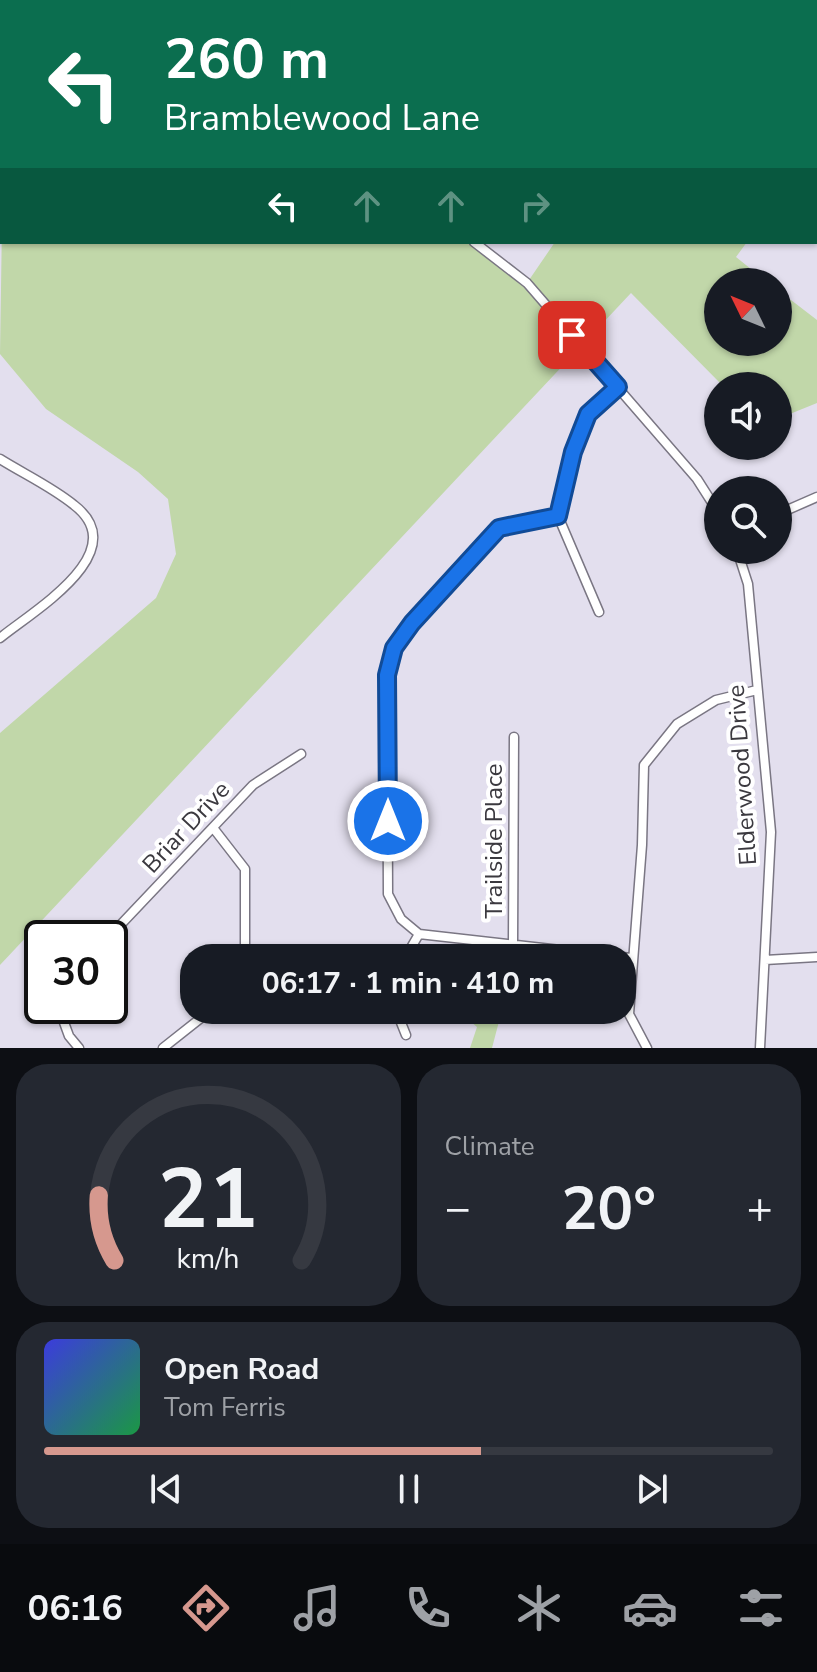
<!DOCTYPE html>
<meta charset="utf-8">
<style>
:root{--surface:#171b24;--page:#242831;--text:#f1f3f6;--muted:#9ea1a6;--line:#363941;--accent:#d6988e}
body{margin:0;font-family:"Nunito Sans",sans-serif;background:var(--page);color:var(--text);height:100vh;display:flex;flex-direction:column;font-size:30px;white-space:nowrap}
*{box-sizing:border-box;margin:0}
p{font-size:26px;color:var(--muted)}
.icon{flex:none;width:44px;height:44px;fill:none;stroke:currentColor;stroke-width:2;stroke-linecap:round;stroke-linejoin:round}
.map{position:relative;height:1048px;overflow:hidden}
.panel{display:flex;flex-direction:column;gap:16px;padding:16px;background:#0d0f14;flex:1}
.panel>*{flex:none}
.guide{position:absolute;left:0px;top:0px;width:818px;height:244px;box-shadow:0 2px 6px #0004;background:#0b6e4f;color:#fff;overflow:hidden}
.needle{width:52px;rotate:313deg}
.fabs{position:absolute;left:704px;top:268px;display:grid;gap:16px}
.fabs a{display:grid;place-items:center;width:88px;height:88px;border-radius:50%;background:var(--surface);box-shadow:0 2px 6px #0004;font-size:40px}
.speed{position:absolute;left:24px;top:920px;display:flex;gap:16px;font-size:40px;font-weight:700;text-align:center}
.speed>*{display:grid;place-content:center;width:104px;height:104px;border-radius:50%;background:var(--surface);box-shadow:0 2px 6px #0004;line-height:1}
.speed .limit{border:4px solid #111;border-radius:12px;background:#fff;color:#111}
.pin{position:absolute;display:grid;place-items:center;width:68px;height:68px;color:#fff;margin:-34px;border-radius:16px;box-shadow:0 4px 12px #0006}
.me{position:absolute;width:88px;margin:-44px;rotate:0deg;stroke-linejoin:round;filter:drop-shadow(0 0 6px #0008)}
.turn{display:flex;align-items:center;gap:28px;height:168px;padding:0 32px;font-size:36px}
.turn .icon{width:104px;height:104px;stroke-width:2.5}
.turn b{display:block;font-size:56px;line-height:68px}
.lanes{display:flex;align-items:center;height:76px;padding:0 32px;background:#0003;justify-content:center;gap:40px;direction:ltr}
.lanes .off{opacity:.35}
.big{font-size:60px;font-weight:700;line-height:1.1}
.panel .widget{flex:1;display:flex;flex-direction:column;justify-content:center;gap:12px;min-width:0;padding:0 28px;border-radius:32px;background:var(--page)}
.panel .dial{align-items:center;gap:0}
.dial svg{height:208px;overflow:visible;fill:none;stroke:var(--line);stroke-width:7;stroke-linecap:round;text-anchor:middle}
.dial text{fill:var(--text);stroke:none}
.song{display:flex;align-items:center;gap:24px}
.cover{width:96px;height:96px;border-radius:12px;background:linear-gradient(135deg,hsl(240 70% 55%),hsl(140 70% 35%))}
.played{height:8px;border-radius:4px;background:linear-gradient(90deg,var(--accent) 60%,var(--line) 60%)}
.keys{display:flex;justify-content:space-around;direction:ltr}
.heat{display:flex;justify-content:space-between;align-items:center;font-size:44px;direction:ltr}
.panel .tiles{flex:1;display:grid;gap:16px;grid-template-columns:1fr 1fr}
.widget:last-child{grid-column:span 2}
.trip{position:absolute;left:180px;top:944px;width:456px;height:80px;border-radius:32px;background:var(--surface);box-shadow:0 2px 6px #0004;font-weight:700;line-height:80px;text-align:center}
.tab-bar{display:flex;height:128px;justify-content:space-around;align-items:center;background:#090b0e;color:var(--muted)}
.tab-bar .icon{width:56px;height:56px}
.tab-bar .selected{color:var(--accent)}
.tab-bar b{font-size:36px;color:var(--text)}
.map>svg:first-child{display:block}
.green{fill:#c1d7a9}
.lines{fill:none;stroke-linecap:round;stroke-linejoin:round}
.street-casing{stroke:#7a7683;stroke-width:11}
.secondary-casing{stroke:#7a7683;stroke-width:14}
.street{stroke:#fff;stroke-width:8}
.secondary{stroke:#fff;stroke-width:11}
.route-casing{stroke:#114b97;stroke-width:20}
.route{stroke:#1a73e8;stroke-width:14}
.labels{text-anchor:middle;stroke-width:8;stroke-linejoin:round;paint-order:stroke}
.street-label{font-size:24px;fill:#3b393f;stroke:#fff}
</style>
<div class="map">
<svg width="817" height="1048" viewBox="0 0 817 1048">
<rect width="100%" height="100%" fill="#e3dfee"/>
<path class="green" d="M0 0H330L2 2 0 206Z
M2 223V242H474L527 283 555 242H747L736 257 767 282H718V342H778V290L817 320V403L780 418 778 386H723L631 293 0 965V733L156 598 176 554 168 499 138 472 46 409 0 354Z
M457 1010H502L492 1048H470L477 1027Z"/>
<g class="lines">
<g class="street-casing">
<path id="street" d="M432 0 434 2
M687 0V2
M816 226 817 227
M474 242 527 283 697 479 718 512
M0 459C24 474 52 487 74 505 135 552 33 611 0 638
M778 514 817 497
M558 516 499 528 412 623 394 648 387 675 388 894 401 919 419 934 631 958
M737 550 748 584 771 832 760 1048
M599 612 558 516 578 435 588 414 618 387
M214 829 245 869V958
M108 938 253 785 301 754
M513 945 514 737
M405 958 419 934
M765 960 817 957
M58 1006 69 1036 79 1048
M396 1010 406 1035
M163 1048 211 1010
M647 1048 629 1014 642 845 644 765 677 724 716 700 757 690"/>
</g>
<g class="secondary-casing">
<path id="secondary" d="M329 2 330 0
M341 2V0
M0 206H2
M0 224 2 223"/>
</g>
<use href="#street" class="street"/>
<use href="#secondary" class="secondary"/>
</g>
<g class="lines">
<g class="route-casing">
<path id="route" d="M388 821 387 675 394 648 412 623 499 528 558 516 573 452 588 414 618 387 572 335"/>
</g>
<use href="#route" class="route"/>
</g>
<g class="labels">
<g class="street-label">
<text transform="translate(742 775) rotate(-94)" y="8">Elderwood Drive</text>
<text transform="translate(186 827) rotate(-47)" y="8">Briar Drive</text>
<text transform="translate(494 841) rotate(-90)" y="8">Trailside Place</text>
</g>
</g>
</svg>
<div class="fabs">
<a><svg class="needle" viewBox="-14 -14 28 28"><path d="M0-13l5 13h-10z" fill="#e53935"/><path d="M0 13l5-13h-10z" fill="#9ea1a6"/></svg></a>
<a><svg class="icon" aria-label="sound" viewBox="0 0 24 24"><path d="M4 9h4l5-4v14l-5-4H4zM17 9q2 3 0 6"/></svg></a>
<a><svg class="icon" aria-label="search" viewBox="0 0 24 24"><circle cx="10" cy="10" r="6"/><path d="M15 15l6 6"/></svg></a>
</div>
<div class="speed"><div class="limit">30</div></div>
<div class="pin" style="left:572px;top:335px;background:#d93025"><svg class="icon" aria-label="arrive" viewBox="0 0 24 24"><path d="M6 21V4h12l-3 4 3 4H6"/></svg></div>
<svg class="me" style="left:388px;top:821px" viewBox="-20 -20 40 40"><circle r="17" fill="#1a73e8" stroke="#fff" stroke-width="3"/><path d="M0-11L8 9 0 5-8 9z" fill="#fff"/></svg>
<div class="trip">06:17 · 1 min · 410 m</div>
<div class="guide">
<div class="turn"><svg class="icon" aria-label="left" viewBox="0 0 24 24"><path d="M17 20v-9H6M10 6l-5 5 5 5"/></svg><div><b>260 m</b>Bramblewood Lane</div></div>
<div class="lanes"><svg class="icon" aria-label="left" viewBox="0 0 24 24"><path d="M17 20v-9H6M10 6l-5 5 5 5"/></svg><svg class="icon off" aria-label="ahead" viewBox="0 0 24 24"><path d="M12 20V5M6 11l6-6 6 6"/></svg><svg class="icon off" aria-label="ahead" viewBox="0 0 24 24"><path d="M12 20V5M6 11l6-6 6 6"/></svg><svg class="icon off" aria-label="right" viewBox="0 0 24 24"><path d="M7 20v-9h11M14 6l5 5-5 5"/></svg></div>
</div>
</div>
<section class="panel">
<div class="tiles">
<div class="widget dial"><svg viewBox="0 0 100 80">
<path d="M14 69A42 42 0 1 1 86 69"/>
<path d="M14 69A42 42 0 0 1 8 44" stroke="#d6988e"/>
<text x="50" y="56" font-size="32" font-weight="700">21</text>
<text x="50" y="72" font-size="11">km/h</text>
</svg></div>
<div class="widget"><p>Climate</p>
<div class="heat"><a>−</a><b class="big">20°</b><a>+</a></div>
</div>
<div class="widget">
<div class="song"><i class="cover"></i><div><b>Open Road</b><p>Tom Ferris</p></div></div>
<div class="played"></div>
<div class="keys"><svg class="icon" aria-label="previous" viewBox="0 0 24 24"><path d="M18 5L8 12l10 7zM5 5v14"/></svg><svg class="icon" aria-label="pause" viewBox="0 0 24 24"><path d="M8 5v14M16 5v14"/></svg><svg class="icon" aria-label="next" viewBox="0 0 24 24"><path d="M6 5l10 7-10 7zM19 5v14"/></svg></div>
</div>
</div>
</section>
<nav class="tab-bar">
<b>06:16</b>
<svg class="icon selected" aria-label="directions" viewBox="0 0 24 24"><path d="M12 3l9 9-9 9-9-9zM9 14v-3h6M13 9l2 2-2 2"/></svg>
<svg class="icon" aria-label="music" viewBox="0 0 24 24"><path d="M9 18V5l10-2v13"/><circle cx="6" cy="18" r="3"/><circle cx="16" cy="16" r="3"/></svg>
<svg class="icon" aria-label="phone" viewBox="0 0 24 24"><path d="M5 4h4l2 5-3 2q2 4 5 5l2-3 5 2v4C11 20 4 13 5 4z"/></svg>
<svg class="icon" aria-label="climate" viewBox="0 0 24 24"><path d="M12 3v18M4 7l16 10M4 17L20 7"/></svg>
<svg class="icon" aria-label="car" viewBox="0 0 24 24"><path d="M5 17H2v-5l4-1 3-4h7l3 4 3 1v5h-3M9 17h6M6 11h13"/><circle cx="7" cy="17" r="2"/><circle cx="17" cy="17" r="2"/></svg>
<svg class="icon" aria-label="filters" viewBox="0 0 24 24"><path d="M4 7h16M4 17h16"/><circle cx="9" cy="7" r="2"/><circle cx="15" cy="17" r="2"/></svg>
</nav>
